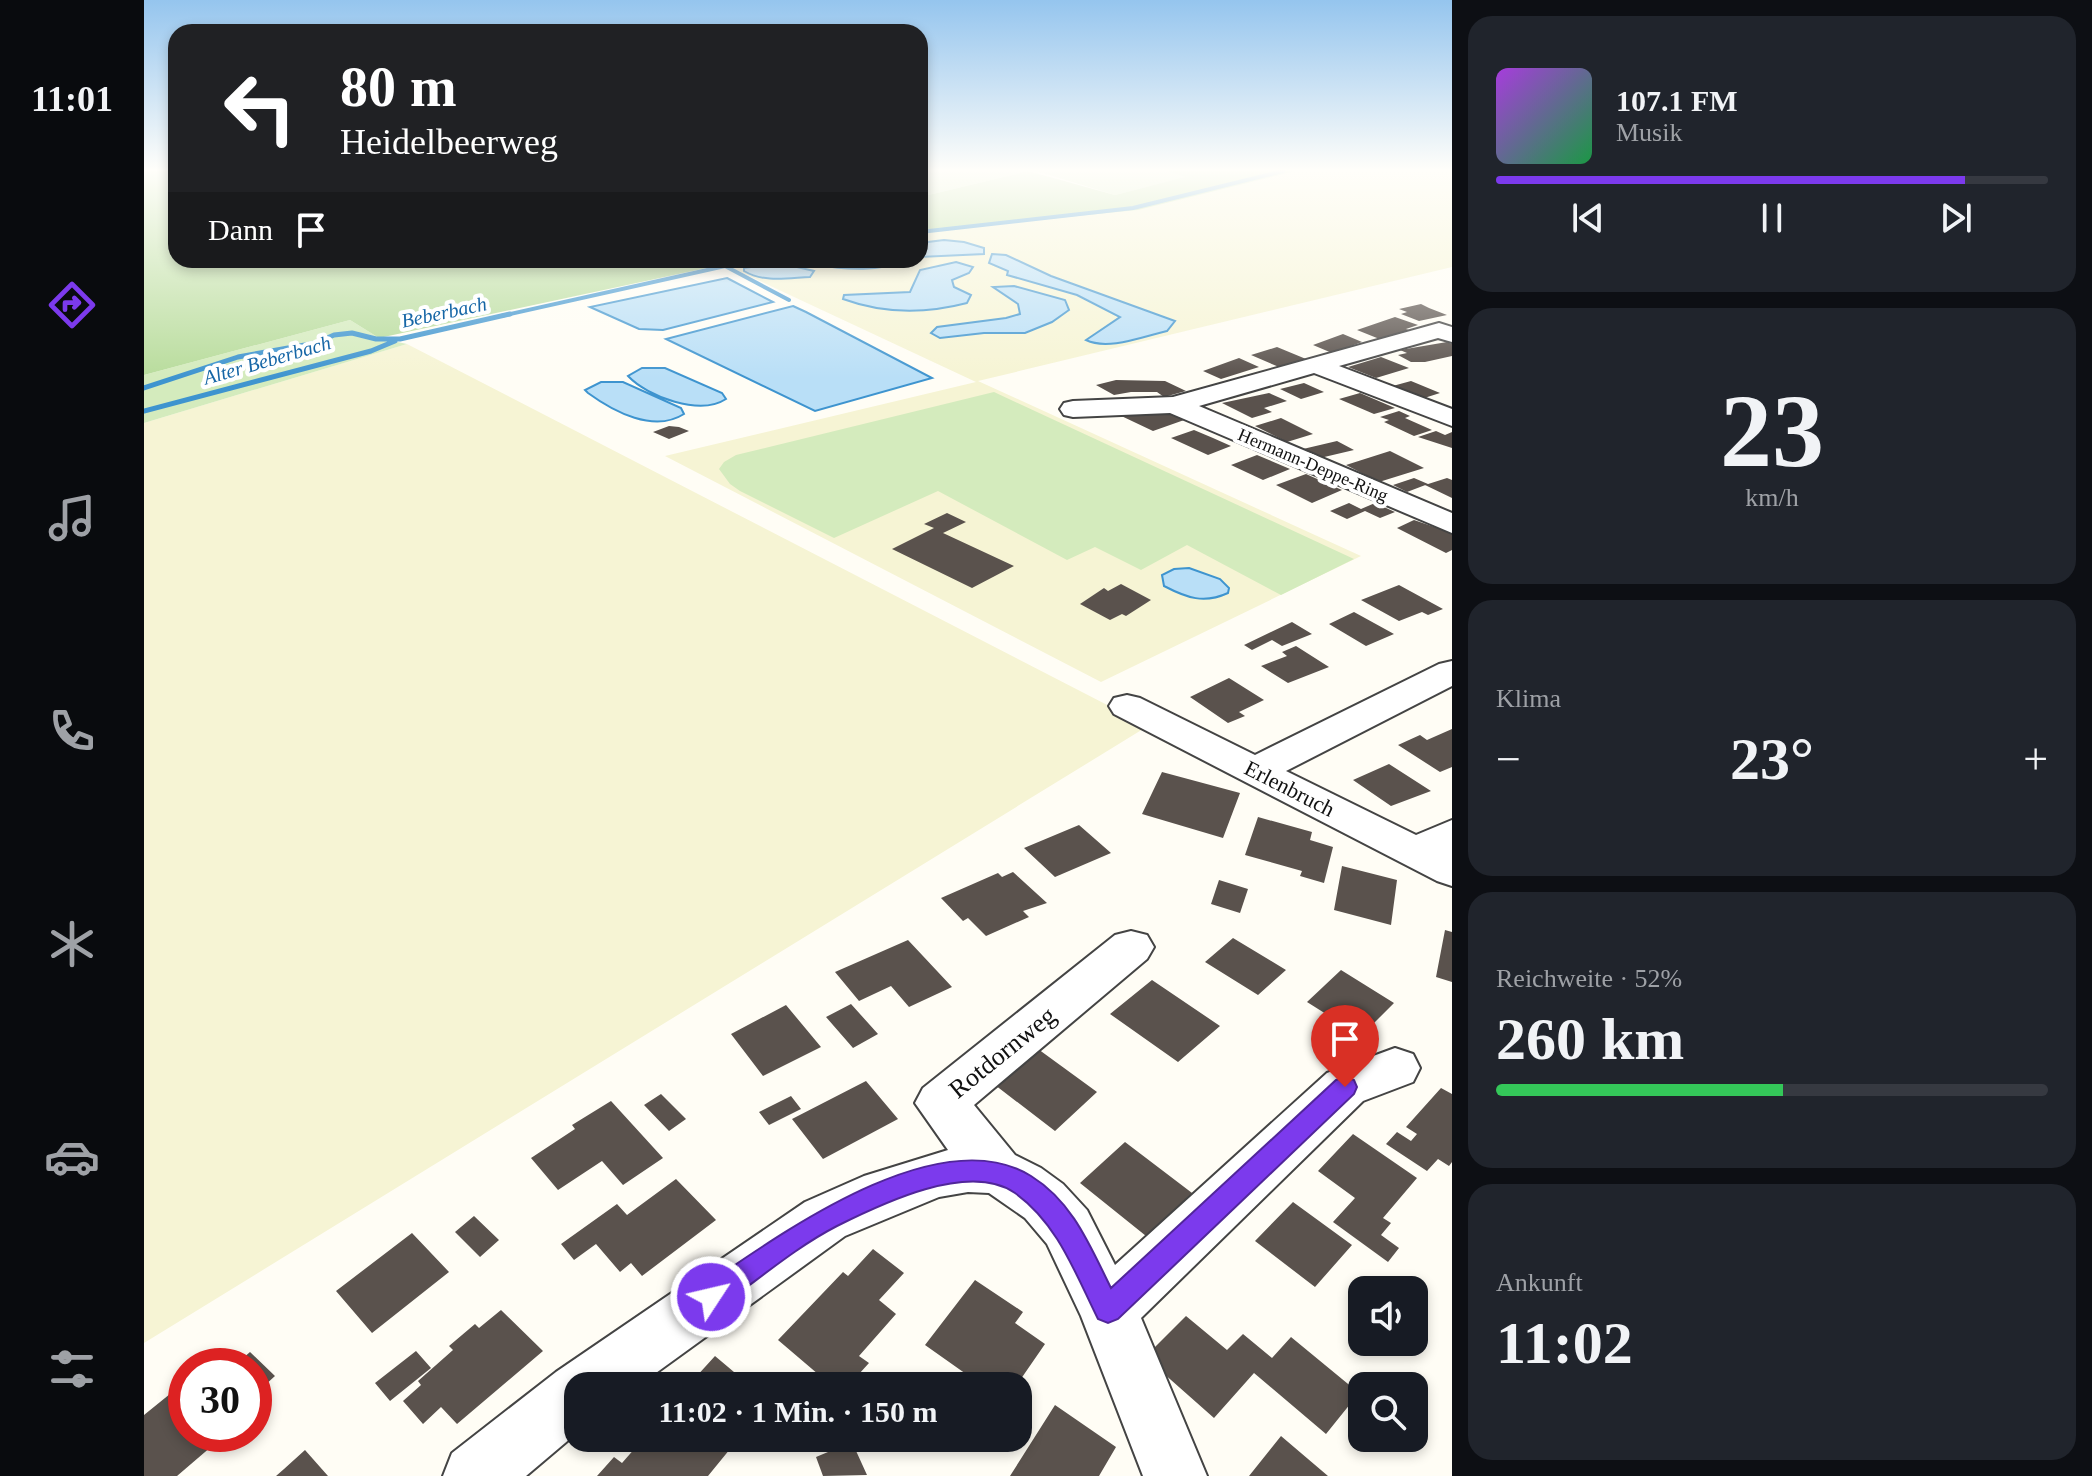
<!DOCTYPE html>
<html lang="de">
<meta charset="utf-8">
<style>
:root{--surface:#171b24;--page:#20242c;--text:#f1f3f6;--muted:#9ea1a6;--line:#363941;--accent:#7c3aed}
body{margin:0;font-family:Georgia,serif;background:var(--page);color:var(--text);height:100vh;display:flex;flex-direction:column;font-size:30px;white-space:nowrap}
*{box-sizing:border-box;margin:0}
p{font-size:26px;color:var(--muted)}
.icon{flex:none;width:44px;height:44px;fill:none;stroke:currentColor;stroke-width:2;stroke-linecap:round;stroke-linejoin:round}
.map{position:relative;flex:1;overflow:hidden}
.drawer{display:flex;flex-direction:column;gap:16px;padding:16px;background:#0d0f14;width:640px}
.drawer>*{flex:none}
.hud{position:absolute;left:24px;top:24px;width:760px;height:244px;border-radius:24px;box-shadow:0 4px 12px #0003;background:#202124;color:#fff;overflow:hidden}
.controls{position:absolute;left:1204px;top:1276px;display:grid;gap:16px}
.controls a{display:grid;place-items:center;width:80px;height:80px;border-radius:16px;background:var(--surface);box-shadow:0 4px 12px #0003;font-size:40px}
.speed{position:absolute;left:24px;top:1348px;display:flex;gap:16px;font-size:40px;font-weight:700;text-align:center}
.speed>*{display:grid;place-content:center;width:104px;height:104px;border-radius:50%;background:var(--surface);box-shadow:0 4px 12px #0003;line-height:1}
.speed .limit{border:12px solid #d22;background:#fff;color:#111}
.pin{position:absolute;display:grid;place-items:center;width:68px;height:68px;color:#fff;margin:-82px -34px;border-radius:50% 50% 50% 0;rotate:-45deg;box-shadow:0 0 8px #0007}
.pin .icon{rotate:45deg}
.me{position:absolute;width:88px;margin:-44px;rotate:55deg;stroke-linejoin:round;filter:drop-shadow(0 0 6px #0008)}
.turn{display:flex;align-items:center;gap:28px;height:168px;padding:0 40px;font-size:36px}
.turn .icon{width:104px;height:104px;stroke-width:2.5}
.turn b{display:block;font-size:56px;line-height:68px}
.then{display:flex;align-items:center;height:76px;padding:0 40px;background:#0003;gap:16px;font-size:30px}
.big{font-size:60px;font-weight:600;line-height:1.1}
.drawer .tile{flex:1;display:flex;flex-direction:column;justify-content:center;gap:12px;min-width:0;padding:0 28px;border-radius:24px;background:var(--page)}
.drawer .dial{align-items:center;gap:0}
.dial b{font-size:104px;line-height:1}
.song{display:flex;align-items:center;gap:24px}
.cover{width:96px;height:96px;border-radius:12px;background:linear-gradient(135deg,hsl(280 70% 55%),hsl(140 70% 35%))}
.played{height:8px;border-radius:4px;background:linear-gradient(90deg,var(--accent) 85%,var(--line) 85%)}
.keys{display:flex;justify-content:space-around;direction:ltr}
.heat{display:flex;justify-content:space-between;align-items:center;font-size:44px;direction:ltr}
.charge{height:12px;border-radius:6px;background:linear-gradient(90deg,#34c759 52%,var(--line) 0)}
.trip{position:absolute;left:420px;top:1372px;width:468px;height:80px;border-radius:24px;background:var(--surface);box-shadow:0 4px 12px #0003;font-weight:600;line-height:80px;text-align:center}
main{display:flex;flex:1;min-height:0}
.menu{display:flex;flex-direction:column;width:144px;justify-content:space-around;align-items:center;background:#090b0e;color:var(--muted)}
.menu .icon{width:56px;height:56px}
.menu .current{color:var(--accent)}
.menu b{font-size:36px;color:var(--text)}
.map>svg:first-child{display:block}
.farmland{fill:#f6f4d4}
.green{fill:#d4ebbd}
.forest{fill:#b8dc9c}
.water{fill:#b9dff7;stroke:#3e94cf;stroke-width:2}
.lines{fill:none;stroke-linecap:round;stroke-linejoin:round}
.stream-far1{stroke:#3e94cf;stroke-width:4}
.stream{stroke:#3e94cf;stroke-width:5}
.building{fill:#5a524d}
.minor-casing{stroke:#444;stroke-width:4}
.minor{fill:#fff;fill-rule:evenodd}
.route{fill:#7c3aed;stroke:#51269a;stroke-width:2}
.labels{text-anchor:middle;stroke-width:8;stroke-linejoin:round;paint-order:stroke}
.far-street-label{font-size:18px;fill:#111;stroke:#fff}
.far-water-label{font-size:20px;font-style:italic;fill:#1666a6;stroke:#fff}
.street-label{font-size:22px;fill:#111;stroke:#fff}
.near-street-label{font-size:26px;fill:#111;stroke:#fff}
</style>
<main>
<nav class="menu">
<b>11:01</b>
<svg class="icon current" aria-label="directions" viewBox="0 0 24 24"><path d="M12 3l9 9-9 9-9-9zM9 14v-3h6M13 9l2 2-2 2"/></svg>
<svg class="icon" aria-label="music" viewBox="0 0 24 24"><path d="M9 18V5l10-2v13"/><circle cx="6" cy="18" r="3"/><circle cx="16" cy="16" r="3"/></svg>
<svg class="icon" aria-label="phone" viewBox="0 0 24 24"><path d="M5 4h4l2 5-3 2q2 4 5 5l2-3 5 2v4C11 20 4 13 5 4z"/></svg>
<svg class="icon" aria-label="climate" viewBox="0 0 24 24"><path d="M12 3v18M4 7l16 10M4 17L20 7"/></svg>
<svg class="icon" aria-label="car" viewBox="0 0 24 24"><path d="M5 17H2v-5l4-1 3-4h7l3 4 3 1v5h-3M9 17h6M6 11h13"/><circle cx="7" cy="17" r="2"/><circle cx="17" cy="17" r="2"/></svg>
<svg class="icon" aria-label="filters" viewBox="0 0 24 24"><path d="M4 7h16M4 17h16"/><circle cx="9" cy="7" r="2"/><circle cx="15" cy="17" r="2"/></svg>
</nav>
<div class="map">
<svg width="1308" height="1476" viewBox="0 0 1308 1476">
<rect width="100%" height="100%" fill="#fffdf5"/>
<path class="farmland" d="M1153 171H1308V267L834 381 1217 556 957 682 521 456 832 382 584 266 608 260H776V233L994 210Z
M263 344 1004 726 0 1343V423Z"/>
<path class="green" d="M776 171H884L776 197Z
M892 171H1023L1043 177 971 195Z
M206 320 235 338 263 344 0 423V375Z
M850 392 1210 559 1137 595 1043 545 997 570 951 547 923 560 794 491 690 538 596 491 586 484 575 469 580 462 592 455Z"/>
<path class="forest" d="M0 171H32V260H600L235 338 206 320 0 375Z
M884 171 971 195 1041 177 1023 171H1152L994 210 776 232V197Z"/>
<path class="water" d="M800 240 820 242 840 248V254L776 257V243Z
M848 254 862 255 907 276 1031 321 1023 331C1000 336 964 351 942 340L976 317 933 295 863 275 864 271 845 263Z
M667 260H768C733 271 706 271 670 264Z
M812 262 829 267 825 273 808 280 810 287 827 295 823 303C781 314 740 314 699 299L700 295 766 292 776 270Z
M607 267H653L670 271 666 277C644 278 620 283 600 271V268Z
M583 278 629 302 519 330 495 329 446 307Z
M870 286 921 300 925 310 908 322 881 333H840L796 338 787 333 793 327 862 318 876 314 874 304 849 287Z
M649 306 662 312 788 378 671 411 522 339Z
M498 368H521L578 393 582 399C556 416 504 397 484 376Z
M457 382H479L537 408 540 414C510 433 470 412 444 393L441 390Z
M1045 568 1076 579 1085 588 1084 593C1060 604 1043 598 1020 586L1018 575 1030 569Z"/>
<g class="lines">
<path class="stream-far1" d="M776 232 989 208 1139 171
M581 266 645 300
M357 316 608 260"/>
<path class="stream" d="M0 388 94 357 172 343 190 335 208 333 232 339H256L366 314
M0 411 227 351 251 341"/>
</g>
<path class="building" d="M1277 304 1285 308 1303 315 1275 321 1257 314 1263 312 1255 309Z
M1251 317 1274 325 1262 329 1268 331 1238 340 1213 330Z
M1199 334 1218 342 1188 353 1169 345Z
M1303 342 1308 344V356L1281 362H1267L1254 355 1263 353 1256 350Z
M1133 347 1162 359 1135 367 1107 355Z
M1237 357 1265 368 1232 378 1204 367Z
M1095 358 1115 367 1077 379 1059 371Z
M972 380 1021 381 1042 391 1020 397 1013 392H987L970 395 952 385Z
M1267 381 1296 393 1274 400 1245 387Z
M1160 383 1180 392 1157 399 1136 389Z
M1125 393 1143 401 1120 408 1128 412 1108 418 1078 403Z
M1216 393 1251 408 1230 414 1195 399Z
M1029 411 1043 419 1009 431 971 413Z
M1255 411 1266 416 1261 418 1288 430 1270 436 1240 422 1245 420 1236 417Z
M1137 418 1169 434 1143 442 1111 426Z
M525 426 535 427 545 431 525 439 509 432Z
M1050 430 1069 438 1087 446 1064 455 1027 438Z
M1292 431 1301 435 1308 432V448L1274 437Z
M1193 441 1210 450 1176 458 1159 449Z
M1246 451 1280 468 1235 482 1202 465Z
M1113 455 1146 469 1119 480 1087 465Z
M1162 474 1198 490 1168 503 1132 485Z
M1270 478 1284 484 1263 492 1249 485Z
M1303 478 1308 480V498L1281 485Z
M1205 503 1217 509 1231 503 1251 512 1236 518 1221 511 1203 519 1186 511Z
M803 513 822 522 799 533 870 566 828 588 748 549 790 528 780 524Z
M1270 520 1308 533V550L1302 553 1253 528Z
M977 584 1007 600 982 616 978 614 966 620 936 604 960 588 964 591Z
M1255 585 1299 609 1284 615 1278 612 1255 621 1217 600Z
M1210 612 1250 634 1222 646 1185 624Z
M1148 622 1168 634 1138 646 1128 640 1108 650 1100 645Z
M1152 646 1185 667 1144 683 1117 666 1143 656 1138 652Z
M1085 678 1120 700 1095 712 1101 716 1084 723 1046 697Z
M1308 729V767L1296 772 1254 745 1276 735 1283 740Z
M1245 764 1287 791 1247 806 1209 780Z
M1018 772 1096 793 1079 838 998 814Z
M1114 817 1168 832 1166 840 1189 847 1180 883 1156 876 1158 871 1101 855Z
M935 825 967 853 911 877 880 848Z
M1198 866 1253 880 1247 925 1190 910Z
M869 872 903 903 879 911 885 917 842 936 824 918 819 921 797 898 854 873 858 877Z
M1075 880 1104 889 1096 913 1067 904Z
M1301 930 1308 932V982L1292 977Z
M1089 938 1142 970 1114 995 1061 962Z
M764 940 808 987 765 1007 747 986 715 1001 691 972Z
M1197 970 1250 1003 1217 1036 1163 1002Z
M1008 980 1076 1026 1034 1062 966 1014Z
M707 1004 734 1034 709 1048 682 1017Z
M642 1005 677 1047 619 1076 587 1034Z
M894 1049 953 1092 911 1131 851 1085Z
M722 1081 754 1119 679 1159 648 1119Z
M1297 1088 1308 1094V1162L1305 1166 1294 1159 1283 1171 1242 1144 1253 1132 1267 1141 1273 1134 1262 1127Z
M517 1094 542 1119 525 1131 500 1105Z
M647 1096 657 1109 625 1125 615 1112Z
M467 1101 519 1158 479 1185 458 1161 414 1190 387 1158 431 1129 428 1125Z
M1209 1134 1273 1178 1239 1218 1247 1223 1237 1235 1255 1248 1244 1262 1189 1222 1211 1198 1174 1171Z
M981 1142 1052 1196 1007 1240 936 1183Z
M532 1179 572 1220 498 1276 487 1263 476 1272 452 1244 430 1260 417 1244 473 1204 483 1215Z
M1149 1202 1208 1245 1171 1287 1111 1241Z
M330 1216 355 1240 336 1257 311 1232Z
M268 1233 305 1272 228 1333 192 1291Z
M729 1249 760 1273 735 1300 752 1314 715 1356 725 1363 704 1386H688L634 1340 699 1272 704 1276Z
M831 1280 879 1312 871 1323 901 1344 872 1386H839L781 1345Z
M357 1310 399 1351 313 1424 297 1407 279 1424 259 1401 277 1385 274 1381 309 1350 305 1346 331 1324 335 1328Z
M1042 1316 1083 1350 1099 1334 1128 1358 1147 1337 1215 1393 1182 1434 1110 1373 1070 1418 1001 1357Z
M272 1351 287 1368 246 1401 231 1383Z
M106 1352 131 1376 110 1395V1366H90Z
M571 1356 603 1383 600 1386H561L551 1378Z
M42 1381V1434H82L33 1476H0V1415Z
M911 1405 972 1447 955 1476H866Z
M1137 1436 1184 1476H1105Z
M500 1438H595L564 1476H453L470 1457 478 1463Z
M708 1442 723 1475 679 1476 672 1457Z
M161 1450 184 1476H132L140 1469Z"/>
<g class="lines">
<g class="minor-casing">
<path id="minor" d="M1295 323 1308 327V342L1294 338 1195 366 1308 409V426L1170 373 1055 406 1308 513V533L1026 413 929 417 920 415 916 409 920 403 929 401 1029 397Z
M1308 661V686L1142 771 1272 835 1308 820V886L1293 881 970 714 965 706 970 698 983 695 996 698 1111 755 1295 664Z
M987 931 1003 935 1010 947 1003 959 830 1105 871 1155 897 1168 919 1184 943 1210 971 1265 1183 1073 1251 1048 1269 1054 1276 1068 1269 1082 1219 1101 997 1318 1063 1476H999L937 1316 903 1244 881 1218 845 1193 824 1192 795 1197 701 1236 494 1386H434V1432L382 1476H299L308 1453 412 1372 661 1202 720 1176 804 1150 771 1103 779 1088 971 935Z"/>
</g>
<use href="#minor" class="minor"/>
</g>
<linearGradient id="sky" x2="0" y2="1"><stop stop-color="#95c5ee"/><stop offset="0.45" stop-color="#fffefa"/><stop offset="1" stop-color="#fffefa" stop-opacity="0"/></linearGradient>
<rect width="1308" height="378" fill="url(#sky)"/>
<path class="route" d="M1201 1077 1210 1080 1213 1087 1210 1094 974 1319 964 1323 954 1319C931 1273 914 1224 871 1193 825 1161 737 1204 693 1226 652 1247 614 1280 577 1306L567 1310 557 1306 553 1297 557 1288C634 1236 794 1118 887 1176 929 1202 946 1246 967 1288L1192 1080Z"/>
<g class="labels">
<g class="far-street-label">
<text transform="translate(1169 465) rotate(23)" y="6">Hermann-Deppe-Ring</text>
</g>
<g class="far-water-label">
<text transform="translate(300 312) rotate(-12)" y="7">Beberbach</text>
<text transform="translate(123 360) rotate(-16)" y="7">Alter Beberbach</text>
</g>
<g class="street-label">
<text transform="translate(1146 788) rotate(27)" y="8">Erlenbruch</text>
</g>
<g class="near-street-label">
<text transform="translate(858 1052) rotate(-39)" y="9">Rotdornweg</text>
</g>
</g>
</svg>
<div class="controls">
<a><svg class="icon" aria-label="sound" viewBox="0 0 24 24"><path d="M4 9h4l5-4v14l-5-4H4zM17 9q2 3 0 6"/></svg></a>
<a><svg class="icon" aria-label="search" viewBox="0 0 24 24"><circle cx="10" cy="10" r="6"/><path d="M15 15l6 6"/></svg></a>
</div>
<div class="speed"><div class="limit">30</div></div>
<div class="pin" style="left:1201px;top:1087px;background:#d93025"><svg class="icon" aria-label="arrive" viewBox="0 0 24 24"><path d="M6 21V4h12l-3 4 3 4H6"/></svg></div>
<svg class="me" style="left:567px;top:1297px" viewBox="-20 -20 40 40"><circle r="17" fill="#7c3aed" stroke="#fff" stroke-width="3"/><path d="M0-11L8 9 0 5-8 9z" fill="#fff"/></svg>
<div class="trip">11:02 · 1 Min. · 150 m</div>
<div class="hud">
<div class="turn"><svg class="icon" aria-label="left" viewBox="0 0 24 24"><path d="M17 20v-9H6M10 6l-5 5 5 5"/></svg><div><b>80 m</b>Heidelbeerweg</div></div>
<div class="then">Dann<svg class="icon" aria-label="arrive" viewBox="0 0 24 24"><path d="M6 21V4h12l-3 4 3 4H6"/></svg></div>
</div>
</div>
<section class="drawer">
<div class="tile">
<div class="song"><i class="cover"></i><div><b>107.1 FM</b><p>Musik</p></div></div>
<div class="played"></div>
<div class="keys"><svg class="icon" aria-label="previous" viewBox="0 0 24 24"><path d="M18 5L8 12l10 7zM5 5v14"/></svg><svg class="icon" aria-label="pause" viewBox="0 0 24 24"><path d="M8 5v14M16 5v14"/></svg><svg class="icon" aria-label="next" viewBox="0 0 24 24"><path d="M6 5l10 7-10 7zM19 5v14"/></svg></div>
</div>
<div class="tile dial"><b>23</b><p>km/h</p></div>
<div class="tile"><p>Klima</p>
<div class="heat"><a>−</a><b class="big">23°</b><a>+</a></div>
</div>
<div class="tile"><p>Reichweite · 52%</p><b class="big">260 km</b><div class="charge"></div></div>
<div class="tile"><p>Ankunft</p><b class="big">11:02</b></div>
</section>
</main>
